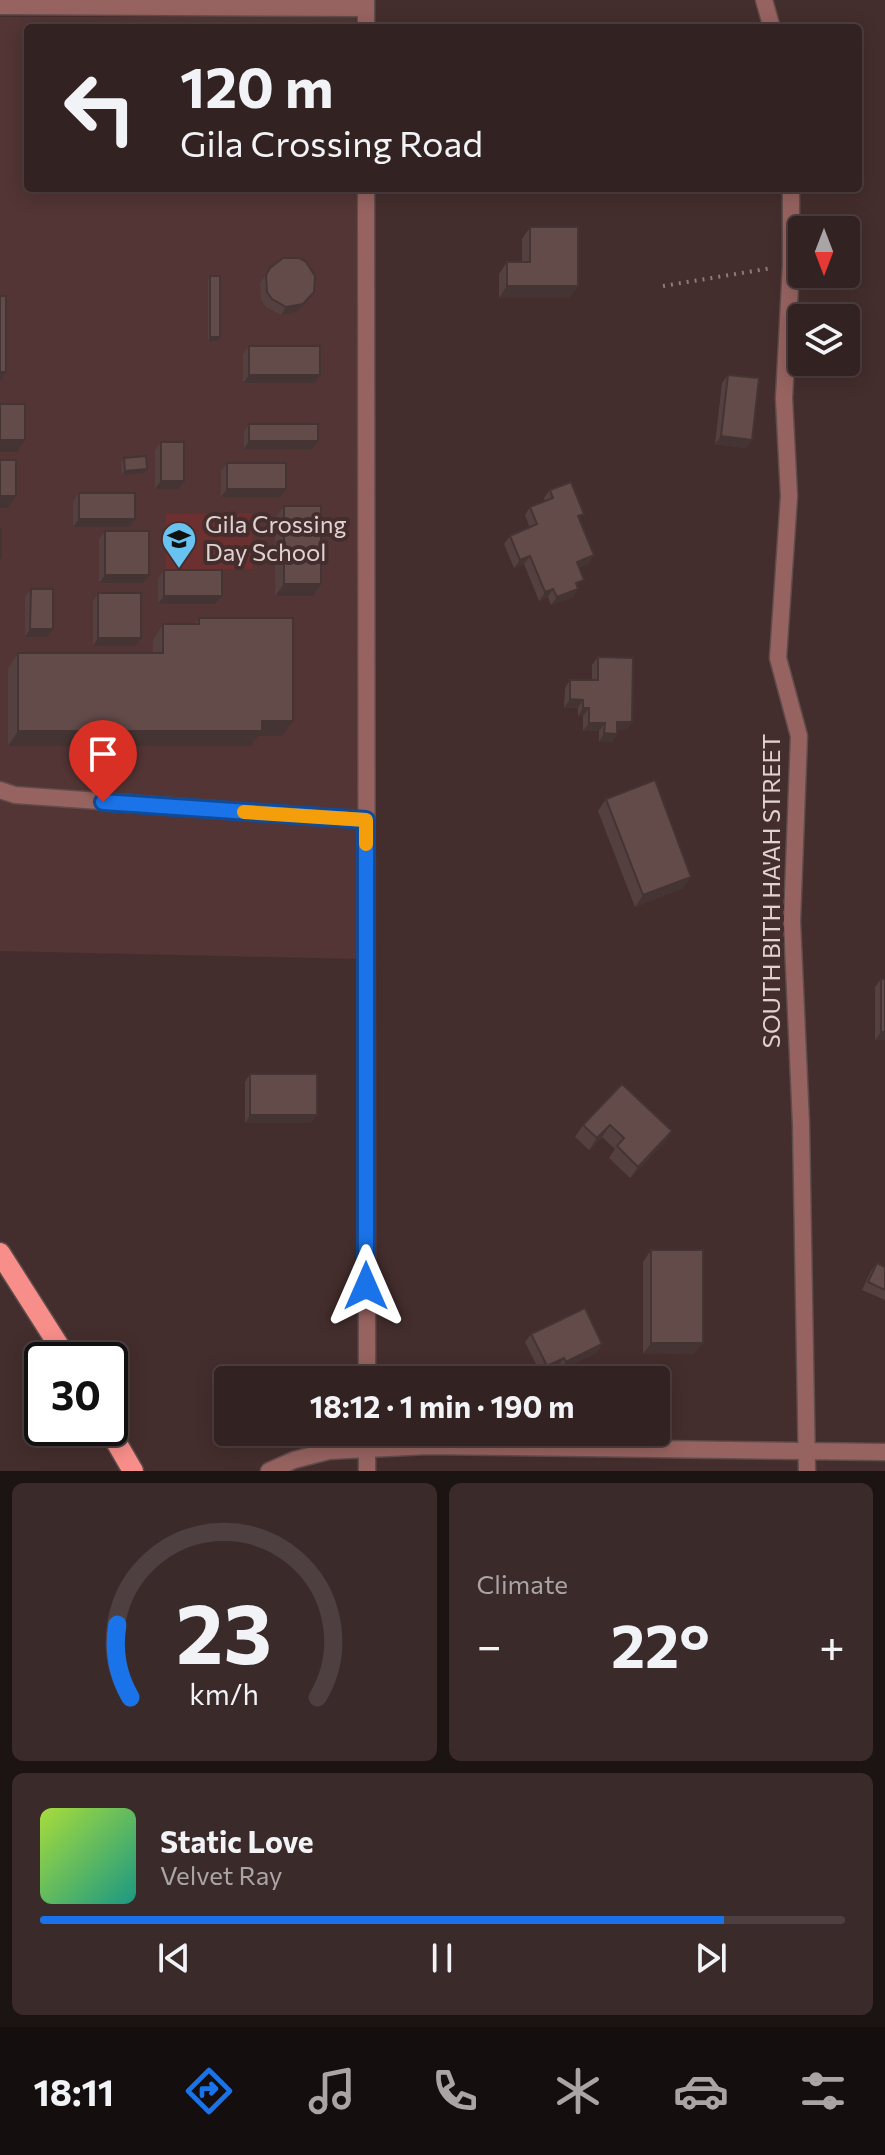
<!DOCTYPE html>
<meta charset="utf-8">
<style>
:root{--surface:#322;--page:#3b2a2a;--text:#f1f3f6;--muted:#a9a4a5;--line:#4e3f40;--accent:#1a73e8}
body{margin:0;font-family:Commissioner,sans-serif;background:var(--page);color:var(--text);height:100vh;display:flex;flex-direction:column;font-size:30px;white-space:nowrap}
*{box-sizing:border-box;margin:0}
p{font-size:26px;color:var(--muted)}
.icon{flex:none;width:44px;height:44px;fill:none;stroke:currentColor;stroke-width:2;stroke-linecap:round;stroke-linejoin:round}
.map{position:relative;height:1471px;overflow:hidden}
.details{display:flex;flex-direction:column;gap:12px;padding:12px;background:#1c1313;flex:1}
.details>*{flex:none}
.guide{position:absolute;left:24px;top:24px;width:838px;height:168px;border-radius:8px;box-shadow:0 4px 20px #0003,0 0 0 2px var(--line);background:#322;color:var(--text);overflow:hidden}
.needle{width:52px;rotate:180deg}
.fabs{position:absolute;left:788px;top:216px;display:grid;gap:16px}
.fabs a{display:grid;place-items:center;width:72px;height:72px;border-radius:8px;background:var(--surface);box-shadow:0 4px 20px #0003,0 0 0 2px var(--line);font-size:40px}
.speed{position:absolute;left:24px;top:1342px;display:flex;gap:16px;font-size:40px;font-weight:700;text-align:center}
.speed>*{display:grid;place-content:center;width:104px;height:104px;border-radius:50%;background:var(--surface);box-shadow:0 4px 20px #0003,0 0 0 2px var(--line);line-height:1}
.speed .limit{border:4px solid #111;border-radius:12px;background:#fff;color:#111}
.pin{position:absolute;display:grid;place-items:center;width:68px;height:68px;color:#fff;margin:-82px -34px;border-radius:50% 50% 50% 0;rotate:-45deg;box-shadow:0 0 8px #0007}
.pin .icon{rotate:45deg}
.me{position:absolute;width:88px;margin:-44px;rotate:0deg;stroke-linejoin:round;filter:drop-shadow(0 0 6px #0008)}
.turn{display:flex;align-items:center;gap:28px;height:168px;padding:0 24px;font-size:36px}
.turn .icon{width:104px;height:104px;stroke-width:2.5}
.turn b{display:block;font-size:56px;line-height:68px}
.big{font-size:60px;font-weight:700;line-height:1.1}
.details .card{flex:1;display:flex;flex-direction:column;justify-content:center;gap:12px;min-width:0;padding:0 28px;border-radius:12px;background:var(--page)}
.details .dial{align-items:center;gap:0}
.dial svg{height:208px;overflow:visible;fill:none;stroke:var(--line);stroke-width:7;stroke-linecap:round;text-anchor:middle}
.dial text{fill:var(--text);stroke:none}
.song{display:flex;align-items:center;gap:24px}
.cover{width:96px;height:96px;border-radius:12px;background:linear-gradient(135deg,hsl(80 70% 55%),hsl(170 70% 35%))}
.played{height:8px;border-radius:4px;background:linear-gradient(90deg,var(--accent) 85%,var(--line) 85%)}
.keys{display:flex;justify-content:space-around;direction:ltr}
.heat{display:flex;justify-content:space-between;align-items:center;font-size:44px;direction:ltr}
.details .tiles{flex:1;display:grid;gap:12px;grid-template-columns:1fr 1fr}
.card:last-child{grid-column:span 2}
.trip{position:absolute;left:214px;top:1366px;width:456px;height:80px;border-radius:8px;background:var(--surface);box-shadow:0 4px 20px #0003,0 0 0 2px var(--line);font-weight:700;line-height:80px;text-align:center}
.menu{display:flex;height:128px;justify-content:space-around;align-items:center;background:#140e0e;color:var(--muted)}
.menu .icon{width:56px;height:56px}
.menu .active{color:var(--accent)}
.menu b{font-size:36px;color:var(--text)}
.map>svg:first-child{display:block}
.built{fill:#523534}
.pitch{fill:#6b302f}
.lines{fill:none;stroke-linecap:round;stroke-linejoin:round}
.minor-casing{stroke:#604c4b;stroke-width:19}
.primary-casing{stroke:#604c4b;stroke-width:23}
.path{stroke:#8d7b7a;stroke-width:4;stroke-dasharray:2 6;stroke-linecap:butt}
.minor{stroke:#976360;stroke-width:16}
.primary{stroke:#f88e8a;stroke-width:20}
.wall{fill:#554040}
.shaded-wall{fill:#453434}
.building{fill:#634b4a;stroke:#453434;stroke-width:2}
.route-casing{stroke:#114b97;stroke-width:20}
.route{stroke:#1a73e8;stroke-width:14}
.slow{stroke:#f59e0b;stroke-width:14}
.labels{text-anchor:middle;stroke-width:8;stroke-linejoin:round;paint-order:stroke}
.poi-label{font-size:24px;fill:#e1d2d1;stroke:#442e2d;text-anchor:start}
.street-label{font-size:24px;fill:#e1d2d1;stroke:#442e2d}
</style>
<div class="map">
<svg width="885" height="1471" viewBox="0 0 885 1471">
<rect width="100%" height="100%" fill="#442e2d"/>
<path class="built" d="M0 17H355V28H28V188H356L360 959 0 951Z"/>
<path class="pitch" d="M252 513 253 569 166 570V514Z"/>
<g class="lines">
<g class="minor-casing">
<path id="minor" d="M764 0 772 28
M0 6 366 8
M366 28V0
M366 188 367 1380
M791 188V265L784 398 789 496 778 658 799 736 792 921 801 1124 807 1471
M0 790 15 795 366 820
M269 1471 294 1460 329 1451 427 1446 885 1452
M367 1471V1432"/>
</g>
<g class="primary-casing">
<path id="primary" d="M0 1253 68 1360
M108 1428 133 1471"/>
</g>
<path class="path" d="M663 286 772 268"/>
<use href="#minor" class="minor"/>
<use href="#primary" class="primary"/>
</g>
<path class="wall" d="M530 227 578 286 569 298H499V274L507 262H522V239Z
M270 268 314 292 297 312 281 315 266 307 261 300 260 283Z
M210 276 220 337 217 341H208V280Z
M249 346 314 383H243V354Z
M728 375 752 440 746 448 715 444 722 383Z
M249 424 312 449H244V432Z
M161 442 184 481 179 489H155V450Z
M124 458 144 473 122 475 121 462Z
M227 463 280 497H221V471Z
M550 490 580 520 589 563 579 567 578 588 573 597 551 605 548 597 539 601 524 564 514 568 504 544 510 536 530 528 525 515 530 507 545 501 544 498Z
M79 493 135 519 130 527H73V501Z
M284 506 321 584 313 596H275V518Z
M105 531 149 575 143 583H99V539Z
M164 570 222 596 216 604H158V579Z
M31 589 47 637H25V597Z
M98 593 141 638 135 646H93V601Z
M199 618 293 721 282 736H258L251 746H8V668L18 653H153V640L163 624H194Z
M598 657 632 722 626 730H617V734L612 742H599V731H583V716H578V708H564L565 688 570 680H592V665Z
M606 799 683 888 635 907 598 811Z
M881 979 885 1040H875V987Z
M250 1074 311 1123H245V1082Z
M622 1084 672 1131 664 1143 630 1178 609 1158 615 1149 602 1137 589 1150 575 1137 583 1125Z
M651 1250 694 1354H643V1262Z
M877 1263 885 1267V1300L862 1290 871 1271Z
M531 1334 602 1344 597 1352 561 1370 558 1366 541 1374 525 1342Z"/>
<path class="shaded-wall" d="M507 286H578L569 298H499Z
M314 292 297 312 281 315 286 307Z
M210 337H220L217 341H208Z
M0 372H6L0 381Z
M249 375H320L314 383H243Z
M721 436 752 440 746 448 715 444Z
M0 440H25L17 452H0Z
M249 441H318L312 449H244Z
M147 469 144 473 122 475 125 471Z
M161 481H184L179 489H155Z
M227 489H286L280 497H221Z
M0 496H16L8 508H0Z
M79 519H135L130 527H73Z
M594 555 589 563 571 570 577 562Z
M530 556 524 564 514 568 520 560Z
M105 575H149L143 583H99Z
M284 584H321L313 596H275Z
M553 589 548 597 539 601 545 592Z
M578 589 573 597 551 605 557 597Z
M164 596H222L216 604H158Z
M30 629H53L47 637H25Z
M98 638H141L135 646H93Z
M570 699 583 700 578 708H564Z
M583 708H589L583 716H578Z
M262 721H293L282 736H258L251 746H8L18 731Z
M617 722H632L626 730H612Z
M589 723H605L599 731H583Z
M604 733 617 734 612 742H599Z
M691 877 683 888 635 907 643 895Z
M881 1032H885V1040H875Z
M250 1115H317L311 1123H245Z
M610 1125 602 1137 589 1150 597 1138Z
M672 1131 664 1143 630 1178 638 1167Z
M651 1343H703L694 1354H643Z
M602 1344 597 1352 561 1370 566 1362Z
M564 1358 558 1366 541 1374 547 1366Z"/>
<path class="building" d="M530 227H578V286H507V262H530Z
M283 258H299L306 262 315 276 314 292 303 304 286 307 272 299 267 292 266 275 270 268Z
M210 276H220V337H210Z
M0 296H6V372H0Z
M249 346H320V375H249Z
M728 375 759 378 752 440 721 436Z
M0 404H25V440H0Z
M249 424H318V441H249Z
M161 442H184V481H161Z
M146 456 147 469 125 471 124 458Z
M0 460H16V496H0Z
M227 463H286V489H227Z
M571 482 584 514 578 516 594 555 577 562 584 580 576 583 578 589 557 597 553 589 545 592 530 556 520 560 510 536 537 524 530 507 553 498 550 490Z
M79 493H135V519H79Z
M284 506H321V584H284Z
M0 529H1V558H0Z
M105 531H149V575H105Z
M164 570H222V596H164Z
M31 589H53V629H30Z
M98 593H141V638H98Z
M199 618H293V721H262V731H18V653H163V624H199Z
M598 657 633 658 632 722H617V734L604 733 605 723H589V708H583V700L570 699V680H598Z
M655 780 691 877 643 895 606 799Z
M881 979H885V1032H881Z
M250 1074H317V1115H250Z
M622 1084 672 1131 638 1167 617 1146 624 1138 610 1125 597 1138 583 1125Z
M651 1250H703V1343H651Z
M877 1263 885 1267V1290L868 1282Z
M585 1308 602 1344 566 1362 564 1358 547 1366 531 1334Z"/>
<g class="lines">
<g class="route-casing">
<path id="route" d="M103 802 366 820V1286"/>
</g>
<use href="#route" class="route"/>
<path class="slow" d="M244 812 366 820V844"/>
</g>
<defs>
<g id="school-pin" transform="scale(1.8)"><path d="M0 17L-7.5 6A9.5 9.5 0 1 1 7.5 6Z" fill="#69c3f1" stroke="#442e2d"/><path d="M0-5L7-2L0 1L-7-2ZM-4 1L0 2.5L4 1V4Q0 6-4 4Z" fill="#111"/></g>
</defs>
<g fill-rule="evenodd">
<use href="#school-pin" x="179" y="539"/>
</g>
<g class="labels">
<g class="poi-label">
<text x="205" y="533">Gila Crossing<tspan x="205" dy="28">Day School</tspan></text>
</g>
<g class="street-label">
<text transform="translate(772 891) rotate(-90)" y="8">SOUTH BITH HA'AH STREET</text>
</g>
</g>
</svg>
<div class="fabs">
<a><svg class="needle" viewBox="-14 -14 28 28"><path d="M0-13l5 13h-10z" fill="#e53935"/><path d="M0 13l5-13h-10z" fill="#a9a4a5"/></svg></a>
<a><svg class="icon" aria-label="layers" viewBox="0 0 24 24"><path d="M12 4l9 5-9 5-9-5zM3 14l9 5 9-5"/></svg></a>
</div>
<div class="speed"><div class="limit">30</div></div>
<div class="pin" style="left:103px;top:802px;background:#d93025"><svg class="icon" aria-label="arrive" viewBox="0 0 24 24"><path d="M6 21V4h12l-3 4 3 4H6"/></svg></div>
<svg class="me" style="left:366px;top:1286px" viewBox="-20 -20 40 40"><path d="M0-17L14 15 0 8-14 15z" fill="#1a73e8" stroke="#fff" stroke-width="4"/></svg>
<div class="trip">18:12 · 1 min · 190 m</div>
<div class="guide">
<div class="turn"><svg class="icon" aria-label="left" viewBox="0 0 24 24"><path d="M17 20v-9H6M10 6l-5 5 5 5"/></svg><div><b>120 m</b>Gila Crossing Road</div></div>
</div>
</div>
<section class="details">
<div class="tiles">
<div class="card dial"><svg viewBox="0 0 100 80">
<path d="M14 69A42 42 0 1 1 86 69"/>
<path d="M14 69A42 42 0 0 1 9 41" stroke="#1a73e8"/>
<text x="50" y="56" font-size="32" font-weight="700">23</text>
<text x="50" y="72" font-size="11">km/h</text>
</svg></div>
<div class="card"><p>Climate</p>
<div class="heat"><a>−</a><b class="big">22°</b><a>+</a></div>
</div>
<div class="card">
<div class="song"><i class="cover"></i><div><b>Static Love</b><p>Velvet Ray</p></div></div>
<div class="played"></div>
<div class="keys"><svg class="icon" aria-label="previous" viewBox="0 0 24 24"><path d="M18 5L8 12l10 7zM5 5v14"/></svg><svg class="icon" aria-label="pause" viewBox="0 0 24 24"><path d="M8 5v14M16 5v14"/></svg><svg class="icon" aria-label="next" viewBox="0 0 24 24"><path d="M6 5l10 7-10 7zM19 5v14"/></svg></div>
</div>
</div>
</section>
<nav class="menu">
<b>18:11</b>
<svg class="icon active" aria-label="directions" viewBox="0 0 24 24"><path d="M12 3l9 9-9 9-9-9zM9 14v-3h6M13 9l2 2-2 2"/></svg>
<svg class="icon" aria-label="music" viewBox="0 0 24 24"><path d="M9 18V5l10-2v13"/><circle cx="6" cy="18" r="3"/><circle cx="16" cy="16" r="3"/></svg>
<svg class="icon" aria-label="phone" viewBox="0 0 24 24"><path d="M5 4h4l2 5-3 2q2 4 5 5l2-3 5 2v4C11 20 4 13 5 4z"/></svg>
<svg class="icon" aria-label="climate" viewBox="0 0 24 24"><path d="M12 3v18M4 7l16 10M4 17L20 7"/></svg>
<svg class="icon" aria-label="car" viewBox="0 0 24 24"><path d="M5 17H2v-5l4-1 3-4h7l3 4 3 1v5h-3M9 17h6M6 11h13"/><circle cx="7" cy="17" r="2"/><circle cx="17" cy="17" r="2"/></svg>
<svg class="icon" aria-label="filters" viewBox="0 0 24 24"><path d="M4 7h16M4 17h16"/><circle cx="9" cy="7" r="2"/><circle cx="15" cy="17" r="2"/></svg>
</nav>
